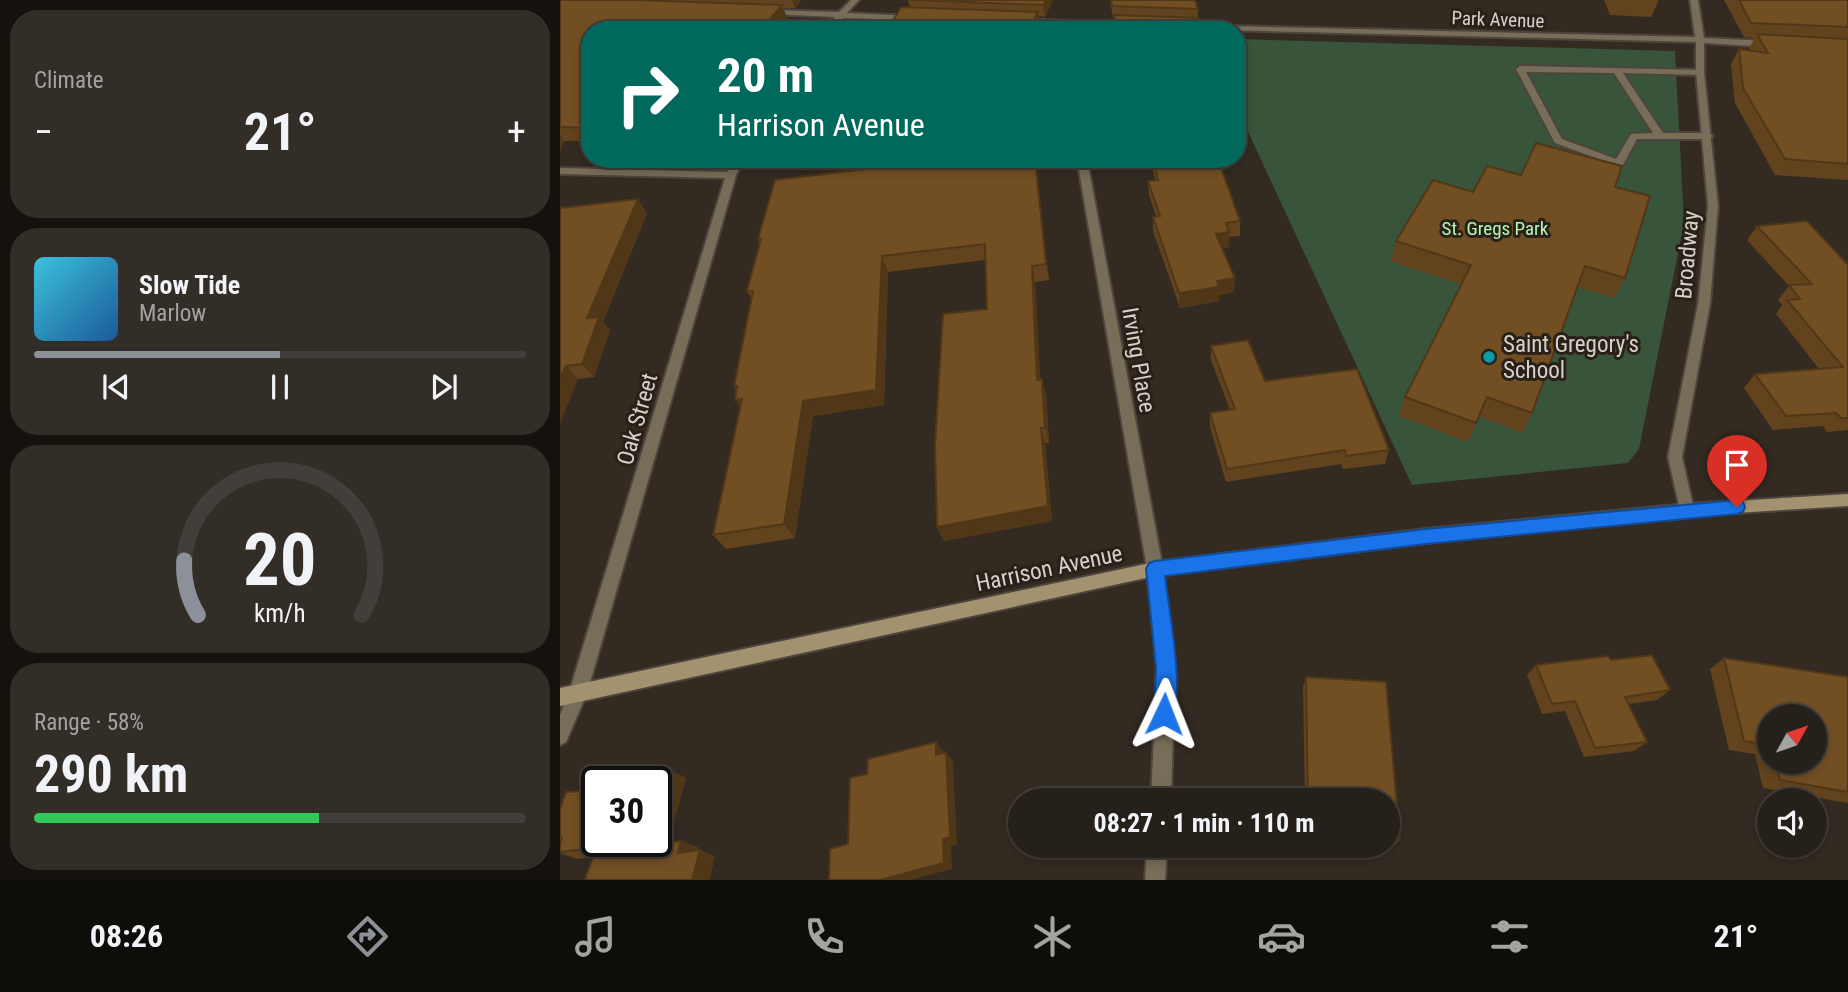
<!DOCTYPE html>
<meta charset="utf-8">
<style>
:root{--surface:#26201a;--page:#322d27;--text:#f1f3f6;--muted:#a4a3a2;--line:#423e39;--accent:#8c9099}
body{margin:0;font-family:"Roboto Condensed",sans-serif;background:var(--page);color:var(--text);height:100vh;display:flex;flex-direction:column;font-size:26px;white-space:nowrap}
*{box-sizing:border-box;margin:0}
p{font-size:23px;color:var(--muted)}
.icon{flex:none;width:38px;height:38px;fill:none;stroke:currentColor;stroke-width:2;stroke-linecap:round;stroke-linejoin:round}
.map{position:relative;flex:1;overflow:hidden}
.sheet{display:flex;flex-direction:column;gap:10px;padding:10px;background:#15120e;width:560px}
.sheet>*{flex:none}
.guide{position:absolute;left:21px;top:21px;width:665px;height:147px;border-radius:28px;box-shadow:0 4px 10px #0003,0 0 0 2px var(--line);background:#00695c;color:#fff;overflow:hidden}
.needle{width:46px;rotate:50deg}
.fabs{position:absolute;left:1197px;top:704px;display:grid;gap:14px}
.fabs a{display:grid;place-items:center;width:70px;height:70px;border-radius:50%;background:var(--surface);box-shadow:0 4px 10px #0003,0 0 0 2px var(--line);font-size:35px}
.speed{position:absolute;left:21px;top:766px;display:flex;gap:14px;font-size:35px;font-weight:700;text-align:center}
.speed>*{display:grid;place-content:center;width:91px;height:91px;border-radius:50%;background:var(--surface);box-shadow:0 4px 10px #0003,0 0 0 2px var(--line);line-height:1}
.speed .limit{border:4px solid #111;border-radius:10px;background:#fff;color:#111}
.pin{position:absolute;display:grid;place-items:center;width:60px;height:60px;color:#fff;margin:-72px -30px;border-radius:50% 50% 50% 0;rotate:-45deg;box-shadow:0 0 7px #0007}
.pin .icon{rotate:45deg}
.me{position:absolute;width:77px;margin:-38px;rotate:2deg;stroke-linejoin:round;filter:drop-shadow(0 0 5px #0008)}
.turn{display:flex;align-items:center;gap:24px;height:147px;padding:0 21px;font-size:32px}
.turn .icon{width:91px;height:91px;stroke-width:2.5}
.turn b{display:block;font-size:49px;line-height:60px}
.big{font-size:52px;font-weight:700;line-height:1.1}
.sheet .card{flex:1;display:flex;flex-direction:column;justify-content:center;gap:10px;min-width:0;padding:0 24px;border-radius:28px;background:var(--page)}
.sheet .dial{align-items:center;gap:0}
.dial svg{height:182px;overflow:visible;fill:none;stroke:var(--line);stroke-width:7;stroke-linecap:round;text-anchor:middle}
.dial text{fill:var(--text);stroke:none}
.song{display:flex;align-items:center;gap:21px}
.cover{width:84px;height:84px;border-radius:10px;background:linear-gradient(135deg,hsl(190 70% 55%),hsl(210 70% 35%))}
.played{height:7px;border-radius:4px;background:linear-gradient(90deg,var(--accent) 50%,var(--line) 50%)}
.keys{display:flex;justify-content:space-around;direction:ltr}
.heat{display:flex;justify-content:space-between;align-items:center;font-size:38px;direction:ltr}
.charge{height:10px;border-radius:5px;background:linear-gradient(90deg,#34c759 58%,var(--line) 0)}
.trip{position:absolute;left:448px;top:788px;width:392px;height:70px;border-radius:35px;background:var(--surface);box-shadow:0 4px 10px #0003,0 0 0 2px var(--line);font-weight:700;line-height:70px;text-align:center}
.dock{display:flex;height:112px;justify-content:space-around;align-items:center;background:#0f0d0a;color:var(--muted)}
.dock .icon{width:49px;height:49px}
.dock .selected{color:var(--accent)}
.dock b{font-size:32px;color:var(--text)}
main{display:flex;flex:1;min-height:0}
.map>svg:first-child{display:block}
.green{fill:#38543a}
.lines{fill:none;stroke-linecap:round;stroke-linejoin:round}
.service-casing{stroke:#4d453d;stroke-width:4}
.minor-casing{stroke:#4d453d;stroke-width:4}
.secondary-casing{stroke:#4d453d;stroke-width:4}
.service{fill:#776d58;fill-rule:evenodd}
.minor{fill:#776d58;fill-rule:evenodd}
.secondary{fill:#a2926f;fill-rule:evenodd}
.wall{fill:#62431e;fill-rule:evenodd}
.shaded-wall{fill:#503718}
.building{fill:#724e23;stroke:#503718;stroke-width:2}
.route{fill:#1a73e8;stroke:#114b97;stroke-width:2}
.culture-dot{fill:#0f9aa8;stroke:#292118;stroke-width:2.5}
.labels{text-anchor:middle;stroke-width:6;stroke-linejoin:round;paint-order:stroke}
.far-street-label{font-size:19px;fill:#d6d1cb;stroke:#292118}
.far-park-label{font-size:19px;fill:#b4f6ba;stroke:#292118}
.street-label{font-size:23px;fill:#d6d1cb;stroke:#292118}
.poi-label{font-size:23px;fill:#d6d1cb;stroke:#292118;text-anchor:start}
</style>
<main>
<section class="sheet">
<div class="card"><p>Climate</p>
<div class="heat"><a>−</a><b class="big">21°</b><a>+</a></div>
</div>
<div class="card">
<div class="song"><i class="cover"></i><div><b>Slow Tide</b><p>Marlow</p></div></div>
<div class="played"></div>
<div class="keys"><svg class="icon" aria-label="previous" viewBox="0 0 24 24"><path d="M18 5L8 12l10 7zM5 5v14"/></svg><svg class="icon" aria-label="pause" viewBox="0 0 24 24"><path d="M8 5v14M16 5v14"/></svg><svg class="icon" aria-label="next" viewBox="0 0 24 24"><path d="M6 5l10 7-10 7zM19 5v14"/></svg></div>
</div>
<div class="card dial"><svg viewBox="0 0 100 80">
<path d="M14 69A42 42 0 1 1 86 69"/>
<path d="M14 69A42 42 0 0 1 8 45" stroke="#8c9099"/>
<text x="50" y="56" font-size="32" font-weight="700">20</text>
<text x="50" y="72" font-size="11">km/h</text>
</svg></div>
<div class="card"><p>Range · 58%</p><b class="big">290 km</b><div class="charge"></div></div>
</section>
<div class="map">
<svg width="1288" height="880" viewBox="0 0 1288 880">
<rect width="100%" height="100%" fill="#332a22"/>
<path class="green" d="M677 39 1115 51 1124 223 1079 449 1068 463 852 485 677 108Z"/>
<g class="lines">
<g class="service-casing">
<path id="service" d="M960 66 1143 70V74L1140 75 1063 73 1103 133H1148L1153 136 1148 139H1077L1063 165H1055L995 143 956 69ZM966 72 1054 73 1093 133 1071 134 1056 159 1002 139Z"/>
</g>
<g class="minor-casing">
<path id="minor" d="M291 0H299L287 13 353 16 357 18 353 20 283 18 272 30H263L275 17 209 14 205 12 209 10 279 12Z
M1130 0H1138L1144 38 1210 41 1214 44 1210 47 1144 43V72L1158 206 1150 304 1122 457 1134 510 1132 514 1127 516 1122 514 1120 510 1108 457 1138 304 1148 206 1136 72V42L625 29 621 27 625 25 1135 37Z
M457 19 573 23 577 25 573 27 460 23H457Z
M174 159H184L176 175 27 693 6 742 0 745V715L9 693 165 178 0 174V168L167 172Z
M517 159H527L603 569 615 668 611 800H591L597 668 587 569Z
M587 845H607L605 880H585Z"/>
</g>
<g class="secondary-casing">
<path id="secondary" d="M1288 494V506L1127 516 866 543 595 576 0 706V688L595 562 866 529 1127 504Z"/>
</g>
<use href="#service" class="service"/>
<use href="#minor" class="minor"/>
<use href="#secondary" class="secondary"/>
</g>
<path class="wall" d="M0 0H241L235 8H223L227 18 30 30V141H4L0 151Z
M348 0H493L485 17 478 16 480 26 478 30H301L332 22 350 7Z
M550 0H635L638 9V18L644 30H555Z
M1044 0H1099L1091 17 1050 15Z
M1164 0H1288V180L1215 175 1175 103 1171 64 1179 49 1190 51 1189 48 1195 38 1184 37Z
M475 159 489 280 475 282 480 379 486 394 489 443H485L492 521 384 541 377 527 427 309 425 260 328 272 324 405 253 416 235 538 166 549 153 535 180 408 176 390 174 386 191 298 187 291 200 243 198 239 348 164Z
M590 159H666V168H662L680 221V236L669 237V247L662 248 674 292 659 295V301L620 308 593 231V217L596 216 589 195 588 181 595 180Z
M961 175 1055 187 1065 278 1054 298 1017 287 972 413 962 433 919 416 908 442 839 416 845 397 901 284 831 262 836 241 913 192Z
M0 208 87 213 43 322 50 330 34 377 18 379 0 423Z
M1197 226 1288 265V430L1267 432 1263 426 1213 430 1184 388 1195 374 1259 369 1216 314 1222 305 1218 300 1229 286 1187 240Z
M651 346 705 381 829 450 825 464 783 469 781 464 666 482 650 427V413L670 410 651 360Z
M1164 658 1288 677V803L1203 788 1195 754 1169 750 1150 669ZM1209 716 1255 761H1209Z
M1051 660 1110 690 1097 700 1069 704 1087 742 1074 751 1024 757 1005 711 982 714 967 675 976 665Z
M746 677 826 682 840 840 834 846 819 845H828V800H745L743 687Z
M110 770 126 778 108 842 138 847 137 851 155 856 33 857 17 859 0 853V809L22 791Z"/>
<path class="shaded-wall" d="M232 0H241L235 8Z
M486 0H493L485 17 483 5Z
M222 5 227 18 217 30H201Z
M478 12 480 26 478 30H468Z
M0 135 4 141 0 151Z
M475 159 477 171 489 280 486 264Z
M78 199 87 213 43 322 50 330 34 377 22 364 27 318Z
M669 232V247L656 249V234Z
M322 256 328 272 324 405 253 416 235 538 224 524 243 401Z
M472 266 475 282 481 395 477 380Z
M675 278 674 292 659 295V301L620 308 619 293 657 281Z
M6 366 18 379 0 423V379Z
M482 379 486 394 489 443 485 428Z
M182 399 186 416 175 400Z
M481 428 485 443 492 521 384 541 377 527Z
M376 742 383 751 384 763 376 755Z
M386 752 393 761 397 844 391 846 392 869 350 880H320L383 839Z
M110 770 126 778 106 851 89 845 90 842H96V819Z
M121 841 138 847 135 859 118 853Z
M140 850 155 856 150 880H132Z"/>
<path class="building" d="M0 0H76L222 5 201 30H30V128L0 127Z
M350 0H486L483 5Z
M551 0H635L638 9 552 6Z
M1179 0H1288V27L1191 23Z
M341 7 478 12 468 30H301L303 27 309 28 313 22H332Z
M554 15 640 18 644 30H556Z
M1197 34 1288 39V164L1225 159 1183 88 1179 49 1208 53Z
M976 143 1062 166 1055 187 1090 196 1065 278 1025 266 972 413 927 397 916 423 845 397 911 265 836 241 873 180 913 192 927 166 961 175Z
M348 159H475L486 264 472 266 477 380 482 379 485 428H481L488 506 377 527 375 444 383 314 427 309 425 244 322 256 316 390 243 401 224 524 153 535 182 399 175 400 177 386H174L193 291H187L201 239H198L215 180 348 164Z
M593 159H658L680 221 666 223 669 232 656 234 675 278 657 281 659 287 619 293 593 217 600 216 588 181 598 180Z
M78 199 27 318 39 317 22 364 6 366 0 379V208Z
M1247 221 1288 265V418H1281L1276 413 1226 416 1195 374 1283 367 1227 300 1240 299 1229 285 1252 284 1197 226Z
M688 340 705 381 797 369 829 450 786 456 785 450 667 469 650 413 675 409 651 346Z
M1092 655 1110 690 1065 697 1087 742 1035 748 1015 701 992 704 976 665 1048 656 1051 660Z
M1164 658 1288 677V792L1220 780 1215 761H1255V716H1209V745L1184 741Z
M746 677 826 682 840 840 828 839V800H748Z
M376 742V755L386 752 390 837 383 839 384 863 320 880H269L270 849 288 844 290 778 307 774 308 759Z
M110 770 96 819V782H37V842H90L89 845 121 841 118 853 140 850 132 880H25L36 848 0 852V844L2 838H0V809L6 792 22 791 25 780Z"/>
<path class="route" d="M1177 500 1183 502 1185 507 1183 512 1177 514 866 544 605 576C609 611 625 690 612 721L604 724 597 721 594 714 596 668 586 569 589 563 595 561 866 529Z"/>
<circle class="culture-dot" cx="929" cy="357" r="7"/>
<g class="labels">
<g class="far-street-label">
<text transform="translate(938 19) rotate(2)" y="7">Park Avenue</text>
</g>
<g class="far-park-label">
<text x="935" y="235">St. Gregs Park</text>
</g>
<g class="street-label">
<text transform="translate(1127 255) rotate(-85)" y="8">Broadway</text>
<text transform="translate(579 360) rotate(80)" y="8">Irving Place</text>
<text transform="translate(77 419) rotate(-74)" y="8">Oak Street</text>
<text transform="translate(489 568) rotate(-12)" y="8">Harrison Avenue</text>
</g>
<g class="poi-label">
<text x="943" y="352">Saint Gregory's<tspan x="943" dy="26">School</tspan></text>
</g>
</g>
</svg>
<div class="fabs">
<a><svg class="needle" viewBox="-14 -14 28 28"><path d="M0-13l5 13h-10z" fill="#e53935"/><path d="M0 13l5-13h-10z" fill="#a4a3a2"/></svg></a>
<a><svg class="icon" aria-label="sound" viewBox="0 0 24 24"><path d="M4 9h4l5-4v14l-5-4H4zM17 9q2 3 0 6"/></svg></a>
</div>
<div class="speed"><div class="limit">30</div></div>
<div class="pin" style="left:1177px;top:507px;background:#d93025"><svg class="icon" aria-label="arrive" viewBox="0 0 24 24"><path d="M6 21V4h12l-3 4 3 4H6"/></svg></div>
<svg class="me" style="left:604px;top:714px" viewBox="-20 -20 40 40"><path d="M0-17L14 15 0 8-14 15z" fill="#1a73e8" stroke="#fff" stroke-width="4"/></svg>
<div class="trip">08:27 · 1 min · 110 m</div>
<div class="guide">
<div class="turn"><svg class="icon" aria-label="right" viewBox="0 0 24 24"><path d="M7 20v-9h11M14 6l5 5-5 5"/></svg><div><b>20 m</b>Harrison Avenue</div></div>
</div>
</div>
</main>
<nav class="dock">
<b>08:26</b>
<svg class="icon selected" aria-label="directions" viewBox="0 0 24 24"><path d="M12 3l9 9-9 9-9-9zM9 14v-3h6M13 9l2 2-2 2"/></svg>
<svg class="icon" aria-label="music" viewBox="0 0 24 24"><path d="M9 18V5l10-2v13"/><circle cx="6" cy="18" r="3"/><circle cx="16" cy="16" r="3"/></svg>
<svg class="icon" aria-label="phone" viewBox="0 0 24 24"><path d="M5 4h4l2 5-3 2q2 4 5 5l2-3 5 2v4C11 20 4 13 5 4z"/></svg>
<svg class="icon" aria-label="climate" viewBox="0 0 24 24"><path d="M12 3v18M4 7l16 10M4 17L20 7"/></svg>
<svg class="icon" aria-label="car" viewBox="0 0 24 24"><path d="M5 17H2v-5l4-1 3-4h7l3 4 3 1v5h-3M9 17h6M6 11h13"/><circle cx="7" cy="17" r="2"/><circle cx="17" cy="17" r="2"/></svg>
<svg class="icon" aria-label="filters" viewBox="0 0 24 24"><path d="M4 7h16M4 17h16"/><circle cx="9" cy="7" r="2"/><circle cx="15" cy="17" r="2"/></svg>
<b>21°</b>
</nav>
